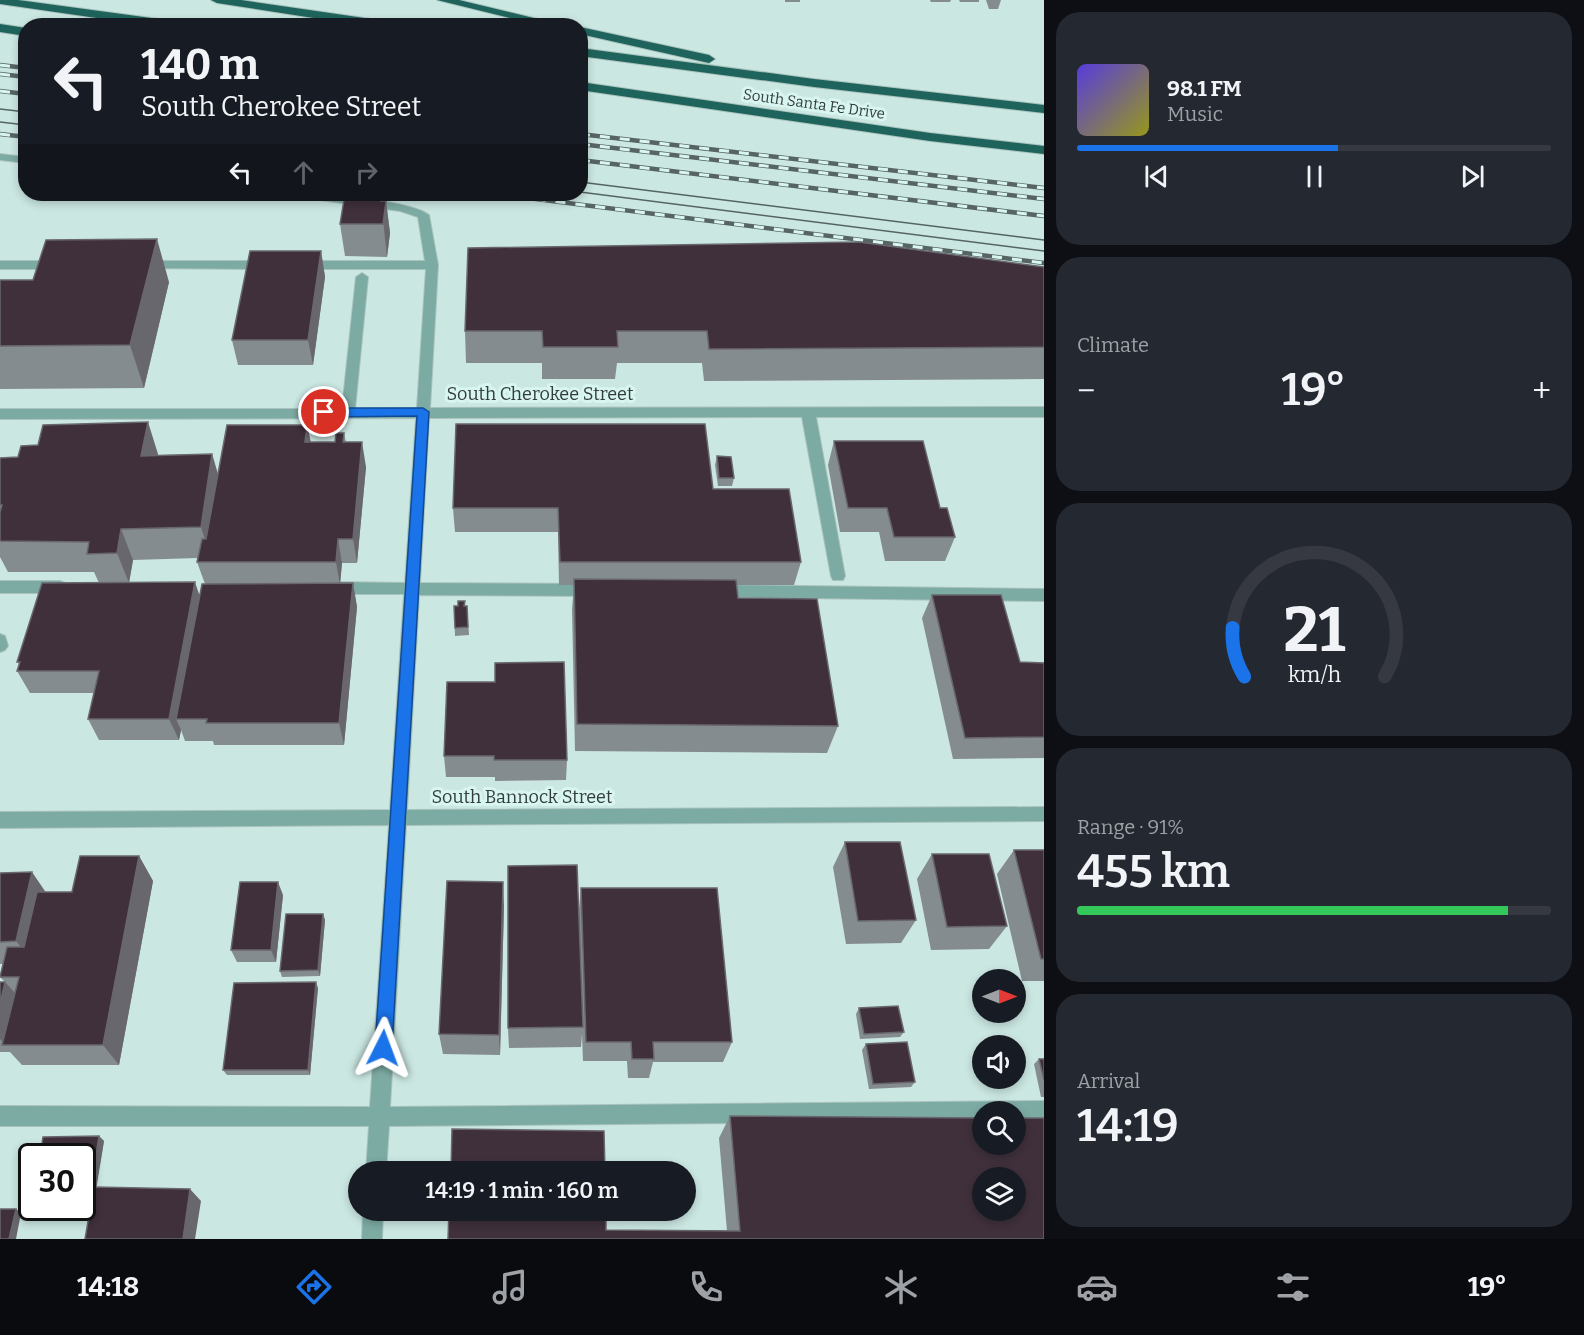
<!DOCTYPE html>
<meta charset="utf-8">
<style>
:root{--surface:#171b24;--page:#242831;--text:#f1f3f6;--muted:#9ea1a6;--line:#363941;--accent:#1a73e8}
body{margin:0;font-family:Bitter,serif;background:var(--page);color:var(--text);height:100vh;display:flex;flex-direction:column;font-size:22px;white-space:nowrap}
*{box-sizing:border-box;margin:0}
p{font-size:20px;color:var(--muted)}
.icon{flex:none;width:33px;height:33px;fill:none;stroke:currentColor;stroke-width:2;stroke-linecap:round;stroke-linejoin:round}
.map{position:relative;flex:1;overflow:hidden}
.drawer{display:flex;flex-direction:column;gap:12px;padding:12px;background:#0d0f14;width:540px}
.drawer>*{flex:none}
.hud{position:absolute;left:18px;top:18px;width:570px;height:183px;border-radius:24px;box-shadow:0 3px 9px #0003;background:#171b24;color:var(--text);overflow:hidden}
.needle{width:39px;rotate:90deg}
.buttons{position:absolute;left:972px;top:969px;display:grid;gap:12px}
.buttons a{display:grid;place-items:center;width:54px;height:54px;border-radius:50%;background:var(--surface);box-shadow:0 3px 9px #0003;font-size:30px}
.speed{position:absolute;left:18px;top:1143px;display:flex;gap:12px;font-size:30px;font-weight:700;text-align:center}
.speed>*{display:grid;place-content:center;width:78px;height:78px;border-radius:50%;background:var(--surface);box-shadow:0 3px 9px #0003;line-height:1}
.speed .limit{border:3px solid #111;border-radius:9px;background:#fff;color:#111}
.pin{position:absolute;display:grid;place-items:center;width:51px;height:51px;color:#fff;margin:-26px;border:3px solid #fff;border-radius:50%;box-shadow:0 2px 6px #0007}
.me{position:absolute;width:66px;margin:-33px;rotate:3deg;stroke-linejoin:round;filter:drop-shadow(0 0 4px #0008)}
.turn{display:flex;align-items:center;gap:21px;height:126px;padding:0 24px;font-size:27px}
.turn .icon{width:78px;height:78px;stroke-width:2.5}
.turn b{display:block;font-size:42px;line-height:51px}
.lanes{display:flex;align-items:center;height:57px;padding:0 24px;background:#0003;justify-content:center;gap:30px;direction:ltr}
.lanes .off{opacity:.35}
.big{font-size:45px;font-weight:600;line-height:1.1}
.drawer .card{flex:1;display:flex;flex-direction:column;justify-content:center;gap:9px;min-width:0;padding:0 21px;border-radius:24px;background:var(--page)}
.drawer .dial{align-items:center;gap:0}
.dial svg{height:156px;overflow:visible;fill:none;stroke:var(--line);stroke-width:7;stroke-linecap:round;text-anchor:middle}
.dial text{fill:var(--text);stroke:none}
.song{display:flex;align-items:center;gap:18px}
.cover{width:72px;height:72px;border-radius:9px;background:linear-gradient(135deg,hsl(250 70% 55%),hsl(60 70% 35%))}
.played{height:6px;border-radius:3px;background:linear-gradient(90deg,var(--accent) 55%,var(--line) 55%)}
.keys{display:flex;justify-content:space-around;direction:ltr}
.heat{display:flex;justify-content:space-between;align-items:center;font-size:33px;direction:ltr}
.charge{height:9px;border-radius:4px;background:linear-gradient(90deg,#34c759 91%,var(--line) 0)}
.trip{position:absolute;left:348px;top:1161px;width:348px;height:60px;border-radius:30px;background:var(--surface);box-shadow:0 3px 9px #0003;font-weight:600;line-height:60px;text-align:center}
.tab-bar{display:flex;height:96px;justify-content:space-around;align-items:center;background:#090b0e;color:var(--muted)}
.tab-bar .icon{width:42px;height:42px}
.tab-bar .active{color:var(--accent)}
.tab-bar b{font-size:27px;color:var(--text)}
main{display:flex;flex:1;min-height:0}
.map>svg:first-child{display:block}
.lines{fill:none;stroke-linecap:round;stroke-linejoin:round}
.minor-casing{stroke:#aac2bd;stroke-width:2}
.highway-casing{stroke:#aac2bd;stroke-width:2}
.minor{fill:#7caba3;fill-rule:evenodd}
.highway{fill:#1f645c;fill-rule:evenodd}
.tram{stroke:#566462;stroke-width:1.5}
.rail-casing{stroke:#566462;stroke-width:4.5}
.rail{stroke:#d8f5f0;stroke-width:3;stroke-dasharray:10;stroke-linecap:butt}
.wall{fill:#858c8f;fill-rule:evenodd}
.shaded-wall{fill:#69676e}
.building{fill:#3f303c;stroke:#69676e;stroke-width:1.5;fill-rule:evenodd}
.route{fill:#1a73e8;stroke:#114b97;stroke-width:1.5}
.labels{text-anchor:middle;stroke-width:6;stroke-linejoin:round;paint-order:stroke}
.far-street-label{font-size:15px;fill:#333e3c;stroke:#d8f5f0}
.street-label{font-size:18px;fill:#333e3c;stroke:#d8f5f0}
</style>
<main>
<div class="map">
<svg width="1044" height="1239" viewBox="0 0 1044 1239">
<rect width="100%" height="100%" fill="#cbe7e2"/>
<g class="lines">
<g class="minor-casing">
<path id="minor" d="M0 154 26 157V163L0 160Z
M292 194C315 191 413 201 429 215L438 265 430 408 1044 407V417H816L845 576 843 580H833L831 576 802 417 429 418 420 583 594 584 599 586 601 590 599 594 594 596 419 595 407 810 1044 807V821L406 825 390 1107 1044 1101V1121H1016V1112H982V1121L389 1126 386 1172H366L369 1126H0V1106L370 1107 389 825 0 828V812L390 810 404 594H333L328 592 326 588 328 584 333 582 405 583 416 418 0 419V409H342L356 277 362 273 368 277 355 409 417 408 426 269H303L297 265 303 261H425L418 217 400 211 298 197Z
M0 261H57L63 265 57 269H0Z
M144 261H267L273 265 267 269 140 268V262Z
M0 581H60L65 583 67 587 65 591 60 593H0Z
M717 585 1044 589V601L717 597 712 595 710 591 712 587Z
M0 634 5 636 8 646 5 650 0 652Z
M363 1210H383L382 1239H362Z"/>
</g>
<g class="highway-casing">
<path id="highway" d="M0 0H18L181 22 187 26H152L0 4Z
M211 0H241L392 22 398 26H365L217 3Z
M437 0H459L567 26H543Z
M0 24 26 28V36L0 32Z
M580 27 709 55 715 59 709 63 580 34Z
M580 48 814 79 1044 105V113L814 87 580 56Z
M580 82 930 133 1044 146V154L930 141 580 90Z"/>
</g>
<use href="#minor" class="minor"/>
<use href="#highway" class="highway"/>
<path class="tram" d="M0 109 26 112
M0 122 26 125
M580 182 1044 240
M580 192 1044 251"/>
<g class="rail-casing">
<path id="rail" d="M0 65 26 68
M0 74 26 77
M0 91 26 94
M0 134 26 137
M580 134 1044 188
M580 144 1044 199
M580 160 1044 216
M496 194 1044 263"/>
</g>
<use href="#rail" class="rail"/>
</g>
<path class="wall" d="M785 0H800V2H785Z
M930 0H951L950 2H931Z
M959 0H979V2H960Z
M986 0H1001L998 9H989Z
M382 201H386L390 233 387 257 345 256 340 224Z
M321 251 325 277 313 365H238L232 340Z
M1044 267V379L704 381 702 363H617L615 379H542V363H466L465 331Z
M0 280 169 282 144 388 0 389Z
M307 425 311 442H335L344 433 346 442 366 467 357 563H342L340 583H353L357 607 344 745H214L213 741H185L181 730 179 740H99L88 719 94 693H30L17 671 19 664 17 662 99 583 94 572H8L0 557V458L158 454V455L212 454 218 474ZM198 558 197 562 205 584 200 594 129 582 133 560Z
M834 441 940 508 955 537 945 561H885L879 532H840L828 465Z
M717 456 734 478 732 486H718L715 465Z
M713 489 801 562 794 585H736L738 598 838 726 827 753 575 751 572 609 574 585H559L558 532H455L453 508Z
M932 595 1020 662 1044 663V758L953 759 922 618Z
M454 606H467L469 635 455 636Z
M447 682 567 760 566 780 495 781V777H446L444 756Z
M845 842 916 920 901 943 846 944 833 867Z
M1014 850H1044V981H1022L997 874Z
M932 854 1007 926 989 949 931 950 917 879Z
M139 856 153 881 119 1065H22L10 1052H0V982H5L0 977 3 964H0V873L46 892H72Z
M581 888 732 1042 723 1062H653L649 1078H628L627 1061H583L582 1034 581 1047 509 1048 508 1028 579 909Z
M283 895 276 962H237L231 950Z
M504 906 500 1055 443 1054 439 1034Z
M323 914 325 920 320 976 282 977 280 971Z
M318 988 310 1075H227L223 1070Z
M859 1008 904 1032 900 1037 860 1039 856 1014Z
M866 1044 915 1082 911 1087 869 1089 862 1050Z
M1039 1059H1044V1097H1041L1034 1064Z
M730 1116 1044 1239 606 1230 727 1231 719 1138Z
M99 1136 104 1141 96 1187 201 1201 90 1209H68L67 1213H35L30 1209 31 1201 24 1197 32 1181V1208H82V1156Z"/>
<path class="shaded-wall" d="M381 195 384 220 386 201 390 233 387 257 381 201Z
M157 239 169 282 144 388 130 345Z
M321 251 325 277 313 365 308 340Z
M148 422 158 454 152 487 141 456Z
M307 425 312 449 305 442Z
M362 442 366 467 357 563 353 539Z
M212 454 221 485 211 558 201 527Z
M121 529 133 560 129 583 117 553Z
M338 539 342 563 340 585 336 562Z
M195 582 203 606 176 719 181 730 179 740 169 719Z
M353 583 357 607 344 745 339 723Z
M139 856 153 881 119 1065 103 1045Z
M32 872 49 897 34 964 16 941Z
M278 882 283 895 276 962 271 950Z
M503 882 504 906 500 1055 499 1035Z
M323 914 325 920 320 976 318 970Z
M5 982 24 1003 6 1045 0 1039V1004Z
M316 982 318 988 310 1075 308 1070Z
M99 1136 104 1141 93 1209 88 1205Z
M190 1189 201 1201 195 1239H183Z
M62 1208H65L68 1209 67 1213 62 1209Z
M16 1209 21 1213 16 1239H9Z"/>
<path class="building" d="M345 194 381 195V201H386L383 224H340Z
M157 239 130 345 0 346V280H33L46 240Z
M859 242 1044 267V347L709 349 707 331H617L618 347H543L542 331H465L468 248Z
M250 251H321L308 340H232Z
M148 422 141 456 212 454 201 527 121 529 117 553 87 554 89 542 0 541V512L2 505H0V458L18 457 21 446 38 445 43 425Z
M456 424H705L713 489H789L801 562H560L558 508H453Z
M227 425H307L305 442H335L336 433H344L343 442H362L353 539H338L336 562H197L202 539H206Z
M834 441H923L940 508H947L955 537H894L887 508H848Z
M717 456 731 457 734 478H719Z
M574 579 736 580 738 598 817 599 838 726 577 724Z
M195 582 169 719H88L99 671H17L20 662H17L42 583Z
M353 583 339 723H206L207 719H176L202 584Z
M932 595H1001L1020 662 1044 663V737L965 738Z
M458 601H465L464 606H467L468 627 455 628 454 606H458Z
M564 662 567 760H494V756H444L447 682H495V663Z
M845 842H900L916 920 858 921Z
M1014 850H1044V959H1041Z
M932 854H989L1007 926 947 927Z
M80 856H139L103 1045H2L19 977H0L7 947H24L37 892H72Z
M577 865 583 1027 508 1028V866Z
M32 872 16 941 0 942V873Z
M447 881 503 882 499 1035 439 1034Z
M240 882H278L271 950H231Z
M581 888H717L732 1042H653L654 1059H632L631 1042H586Z
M286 914H323L318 970 280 971Z
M0 982H5L0 1004Z
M316 982 308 1070H223L234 983Z
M898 1006 904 1032 864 1034 859 1008Z
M907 1042 915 1082 873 1084 866 1044Z
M1039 1059H1044V1080Z
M730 1116 982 1118V1144H1016V1118H1044V1239H448L449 1210H606V1230L740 1231ZM982 1178H1016V1210H982Z
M452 1129 604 1131 605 1172H451Z
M99 1136 88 1205H82V1156H40L43 1137Z
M28 1181H32V1197H24Z
M94 1187 190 1189 183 1239H85Z
M32 1200V1208H62V1209H30Z
M0 1209H16L9 1239H0Z"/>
<path class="route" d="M324 408H423L429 412 392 1048 389 1054 383 1057 377 1054 375 1048 417 416 324 417 318 412Z"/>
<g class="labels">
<g class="far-street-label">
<text transform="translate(814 104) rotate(8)" y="5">South Santa Fe Drive</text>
</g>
<g class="street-label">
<text x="540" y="400">South Cherokee Street</text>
<text x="522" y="803">South Bannock Street</text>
</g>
</g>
</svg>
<div class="buttons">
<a><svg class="needle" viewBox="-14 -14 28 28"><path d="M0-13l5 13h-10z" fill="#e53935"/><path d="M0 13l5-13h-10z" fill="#9ea1a6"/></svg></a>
<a><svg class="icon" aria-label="sound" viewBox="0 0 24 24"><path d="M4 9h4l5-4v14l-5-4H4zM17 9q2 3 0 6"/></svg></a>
<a><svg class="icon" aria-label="search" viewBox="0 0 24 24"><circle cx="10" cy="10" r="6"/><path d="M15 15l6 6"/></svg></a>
<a><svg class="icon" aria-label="layers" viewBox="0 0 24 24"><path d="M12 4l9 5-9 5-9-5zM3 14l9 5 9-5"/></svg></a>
</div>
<div class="speed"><div class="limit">30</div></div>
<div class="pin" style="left:324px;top:412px;background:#d93025"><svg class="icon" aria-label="arrive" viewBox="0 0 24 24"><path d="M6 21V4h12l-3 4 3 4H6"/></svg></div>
<svg class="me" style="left:383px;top:1048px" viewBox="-20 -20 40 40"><path d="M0-17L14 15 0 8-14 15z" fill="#1a73e8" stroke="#fff" stroke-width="4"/></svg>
<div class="trip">14:19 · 1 min · 160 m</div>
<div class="hud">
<div class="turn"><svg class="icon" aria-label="left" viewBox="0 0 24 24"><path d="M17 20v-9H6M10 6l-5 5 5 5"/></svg><div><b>140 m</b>South Cherokee Street</div></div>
<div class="lanes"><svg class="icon" aria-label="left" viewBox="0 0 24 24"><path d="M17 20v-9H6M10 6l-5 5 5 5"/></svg><svg class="icon off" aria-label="ahead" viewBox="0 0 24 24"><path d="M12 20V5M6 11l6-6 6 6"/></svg><svg class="icon off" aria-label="right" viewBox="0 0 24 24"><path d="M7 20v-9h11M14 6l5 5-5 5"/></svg></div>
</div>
</div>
<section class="drawer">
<div class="card">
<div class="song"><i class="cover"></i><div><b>98.1 FM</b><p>Music</p></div></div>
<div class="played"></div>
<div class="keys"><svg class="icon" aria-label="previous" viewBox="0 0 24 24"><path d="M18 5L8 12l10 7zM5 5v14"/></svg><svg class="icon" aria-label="pause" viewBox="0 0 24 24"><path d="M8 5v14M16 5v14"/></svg><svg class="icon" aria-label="next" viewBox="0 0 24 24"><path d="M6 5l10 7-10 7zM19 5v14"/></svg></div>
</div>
<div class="card"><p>Climate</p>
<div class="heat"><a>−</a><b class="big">19°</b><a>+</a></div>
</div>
<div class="card dial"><svg viewBox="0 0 100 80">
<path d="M14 69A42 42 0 1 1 86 69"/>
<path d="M14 69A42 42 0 0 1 8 44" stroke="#1a73e8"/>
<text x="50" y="56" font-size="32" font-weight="700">21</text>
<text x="50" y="72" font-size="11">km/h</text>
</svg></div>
<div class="card"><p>Range · 91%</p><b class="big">455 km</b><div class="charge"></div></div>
<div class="card"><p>Arrival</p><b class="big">14:19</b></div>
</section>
</main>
<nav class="tab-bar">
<b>14:18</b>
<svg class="icon active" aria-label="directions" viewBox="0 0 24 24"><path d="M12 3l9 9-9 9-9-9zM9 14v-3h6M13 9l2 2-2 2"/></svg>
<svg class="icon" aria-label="music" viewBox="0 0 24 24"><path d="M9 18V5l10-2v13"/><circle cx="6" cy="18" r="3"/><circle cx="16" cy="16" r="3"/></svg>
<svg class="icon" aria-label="phone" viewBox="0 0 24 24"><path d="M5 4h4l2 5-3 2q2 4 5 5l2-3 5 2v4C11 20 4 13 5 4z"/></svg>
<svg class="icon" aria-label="climate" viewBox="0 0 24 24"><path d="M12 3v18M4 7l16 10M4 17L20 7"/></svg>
<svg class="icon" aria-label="car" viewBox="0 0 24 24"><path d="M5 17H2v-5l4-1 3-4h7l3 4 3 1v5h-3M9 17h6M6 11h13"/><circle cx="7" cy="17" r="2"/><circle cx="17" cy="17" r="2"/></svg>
<svg class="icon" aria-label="filters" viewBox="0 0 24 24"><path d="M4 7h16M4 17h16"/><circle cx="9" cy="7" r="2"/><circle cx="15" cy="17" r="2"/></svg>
<b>19°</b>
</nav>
